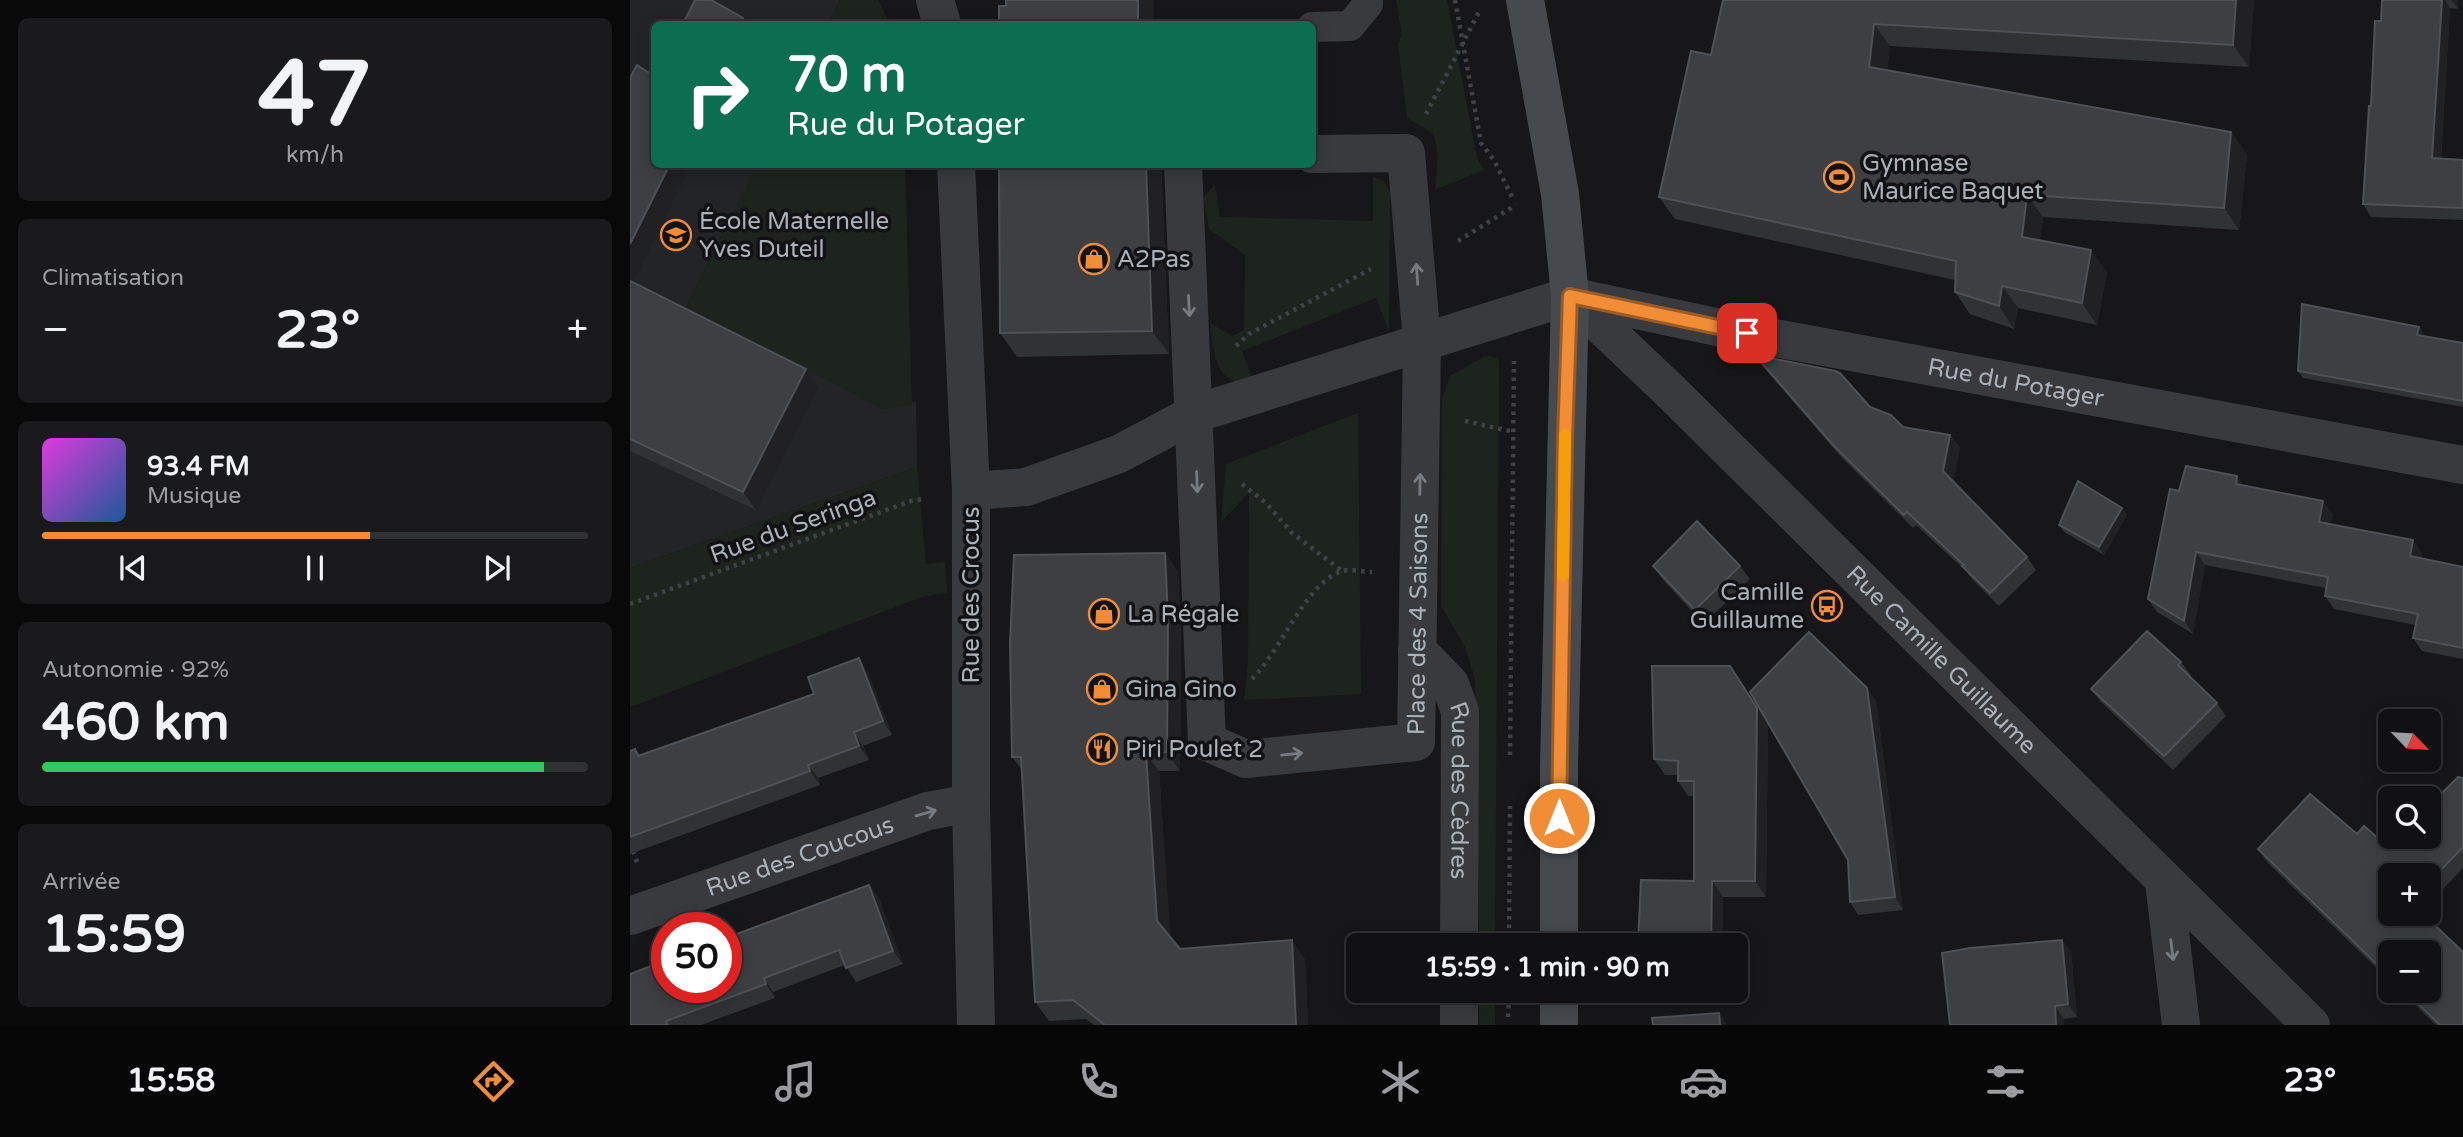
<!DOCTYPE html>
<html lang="fr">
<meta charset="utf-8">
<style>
:root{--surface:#111113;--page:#1a1a1c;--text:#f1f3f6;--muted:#9c9da0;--line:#303133;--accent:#f18c37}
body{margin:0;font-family:"Varela Round",sans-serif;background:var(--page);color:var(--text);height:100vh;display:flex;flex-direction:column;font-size:26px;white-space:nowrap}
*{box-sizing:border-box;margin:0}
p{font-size:23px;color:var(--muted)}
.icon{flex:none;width:38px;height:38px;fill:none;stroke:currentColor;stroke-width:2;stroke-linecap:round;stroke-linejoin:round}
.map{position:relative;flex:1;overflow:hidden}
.details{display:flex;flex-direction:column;gap:18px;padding:18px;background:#09090a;width:630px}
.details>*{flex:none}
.guide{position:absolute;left:21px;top:21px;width:665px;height:147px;border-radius:10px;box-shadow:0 4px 18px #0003,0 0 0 2px var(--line);background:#0b6e4f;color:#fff;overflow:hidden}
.needle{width:46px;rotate:115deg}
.controls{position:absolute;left:1748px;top:709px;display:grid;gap:14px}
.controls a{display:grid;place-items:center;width:63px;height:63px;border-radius:10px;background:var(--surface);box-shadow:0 4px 18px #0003,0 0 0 2px var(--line);font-size:35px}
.speed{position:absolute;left:21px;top:912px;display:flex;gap:14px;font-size:35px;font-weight:700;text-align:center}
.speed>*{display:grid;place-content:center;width:91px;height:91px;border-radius:50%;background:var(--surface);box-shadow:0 4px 18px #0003,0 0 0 2px var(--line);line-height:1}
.speed .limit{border:10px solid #d22;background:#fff;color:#111}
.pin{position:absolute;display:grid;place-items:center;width:60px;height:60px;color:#fff;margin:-30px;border-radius:14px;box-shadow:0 4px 10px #0006}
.me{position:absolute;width:77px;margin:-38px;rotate:0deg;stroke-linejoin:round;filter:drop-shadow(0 0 5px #0008)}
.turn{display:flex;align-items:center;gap:24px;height:147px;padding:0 21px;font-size:32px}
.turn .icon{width:91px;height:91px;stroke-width:2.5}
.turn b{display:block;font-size:49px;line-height:60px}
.big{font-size:52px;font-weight:700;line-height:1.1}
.details .tile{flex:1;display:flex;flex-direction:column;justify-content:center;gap:10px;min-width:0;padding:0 24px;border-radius:10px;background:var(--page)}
.details .dial{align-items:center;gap:0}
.dial b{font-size:91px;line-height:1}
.song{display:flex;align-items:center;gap:21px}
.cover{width:84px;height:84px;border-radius:10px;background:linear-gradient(135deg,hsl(300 70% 55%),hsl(210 70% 35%))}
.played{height:7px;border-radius:4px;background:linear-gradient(90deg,var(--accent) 60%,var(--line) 60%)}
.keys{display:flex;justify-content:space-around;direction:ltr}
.heat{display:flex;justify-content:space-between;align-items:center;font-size:38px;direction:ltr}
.charge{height:10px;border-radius:5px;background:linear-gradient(90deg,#34c759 92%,var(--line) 0)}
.trip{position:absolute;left:716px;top:933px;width:402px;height:70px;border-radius:10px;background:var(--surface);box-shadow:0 4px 18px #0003,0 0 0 2px var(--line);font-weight:700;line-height:70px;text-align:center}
.dock{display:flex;height:112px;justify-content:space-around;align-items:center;background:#070708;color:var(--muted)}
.dock .icon{width:49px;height:49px}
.dock .selected{color:var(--accent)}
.dock b{font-size:32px;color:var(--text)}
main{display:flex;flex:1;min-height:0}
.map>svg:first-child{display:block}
.built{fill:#232426}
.green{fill:#1d241d}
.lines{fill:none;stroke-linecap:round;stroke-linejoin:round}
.path{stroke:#3e4145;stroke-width:4.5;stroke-dasharray:3.5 5;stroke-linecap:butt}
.service{stroke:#383a3e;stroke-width:30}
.minor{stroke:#383a3e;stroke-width:38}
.secondary{stroke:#464a4e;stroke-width:38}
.wall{fill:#303234}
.shaded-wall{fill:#212123}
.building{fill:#3d3f42;stroke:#4e5155;stroke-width:2}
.oneway{stroke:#767b82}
.route-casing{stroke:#9d5b24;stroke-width:18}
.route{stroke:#f18c37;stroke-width:12}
.slow{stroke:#f59e0b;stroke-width:12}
.labels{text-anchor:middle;stroke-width:7;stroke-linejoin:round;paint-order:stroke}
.poi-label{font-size:24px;fill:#a9b1b9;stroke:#121214;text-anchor:start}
.street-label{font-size:24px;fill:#a9b1b9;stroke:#121214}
</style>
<main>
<section class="details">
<div class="tile dial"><b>47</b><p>km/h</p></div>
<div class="tile"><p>Climatisation</p>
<div class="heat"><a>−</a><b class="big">23°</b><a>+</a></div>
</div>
<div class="tile">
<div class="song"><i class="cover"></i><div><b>93.4 FM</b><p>Musique</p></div></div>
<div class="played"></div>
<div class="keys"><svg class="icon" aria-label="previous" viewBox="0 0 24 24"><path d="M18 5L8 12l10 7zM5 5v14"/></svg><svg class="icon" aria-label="pause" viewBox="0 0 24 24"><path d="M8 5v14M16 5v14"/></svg><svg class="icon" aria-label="next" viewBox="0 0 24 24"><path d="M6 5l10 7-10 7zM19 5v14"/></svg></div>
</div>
<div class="tile"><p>Autonomie · 92%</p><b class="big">460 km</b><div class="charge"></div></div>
<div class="tile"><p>Arrivée</p><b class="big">15:59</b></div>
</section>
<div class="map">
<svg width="1833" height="1025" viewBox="0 0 1833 1025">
<rect width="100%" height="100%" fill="#171719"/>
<path class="built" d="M0 0H210L198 24H24V164L127 165 56 306 254 409 286 401 287 467 0 568Z"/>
<path class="green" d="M210 0H248L260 24H198Z
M766 0H817L847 158 854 170 805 190 808 157 804 134 777 118 768 44 772 35Z
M127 165H275L282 405 254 409 56 306Z
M743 177 754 181 760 193 759 331 746 298 612 351 624 384C615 383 604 383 597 377 583 366 582 339 580 323L602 336 614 330 615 255 579 229 573 198 585 184 590 217 743 221Z
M856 356 869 358 865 945H849L845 679 835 647 811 606 812 399 821 375Z
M728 413 731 694 614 700 618 663 619 493 591 522 596 464Z
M287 467 296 564 315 562 317 593 295 596 0 707V568Z
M849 991H865V1025H849Z"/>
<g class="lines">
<path class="path" d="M825 0 851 143 864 160 882 197
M796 114 850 10
M828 241 886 205
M606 346 619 334 741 269
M835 421 884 432
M612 484 636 503 662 533 711 570
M0 604 281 501 295 499
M622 679C650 652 674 587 709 572 717 568 733 572 742 572
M880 755 884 361
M0 843 8 865
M879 945 880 806
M878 1017 879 990"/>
<path class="service" d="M682 27 720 26 738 4V0"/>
<g class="minor">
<path d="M305 0 312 24"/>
<path d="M326 164 341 491V803L346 1025"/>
<path id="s1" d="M553 164 577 742 616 759 786 742 792 342 776 153 682 154"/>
<path id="s2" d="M940 296 1038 389 1681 1025"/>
<path id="s3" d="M341 491 396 487 489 454 564 414 940 296 1091 328 1833 465"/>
<path id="s4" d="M787 650 820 684 830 711 829 945"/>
<path d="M1534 882 1551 1025"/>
<path id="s5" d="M0 916 298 811 341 803"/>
<path d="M829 1025V990"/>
</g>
<path class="secondary" d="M895 0 930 194 940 296 929 767V945
M929 990V1025"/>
</g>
<path class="wall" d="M1093 0H1624L1619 67 1260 46 1257 71 1601 132 1617 155 1609 230 1413 217 1410 240 1477 272 1467 325 1388 308 1384 329 1340 314 1325 292V280L1045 219 1029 197 1081 55Z
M1752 0H1828V9L1820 8 1811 159 1833 160V220L1741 217 1733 204 1751 21Z
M0 78 24 164H62L3 282 176 369 189 388 126 510 0 451Z
M369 164H531L539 354 387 357 370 333Z
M1794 334 1793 336 1833 343V407L1673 378 1668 371Z
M1125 355 1240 407 1273 427 1320 435 1330 448 1323 481 1397 557 1406 570 1369 606 1342 579 1336 571 1286 525 1283 528 1213 459 1134 368Z
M1613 485 1703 514 1700 524 1783 540 1792 553 1791 559 1833 567V659L1792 651 1783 638 1785 625 1704 609 1695 596 1696 588 1575 565 1563 634 1527 612 1518 599 1549 491Z
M1492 508 1497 515 1474 555 1434 532 1429 525Z
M535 553 548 572 551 637 550 771H529L540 937 550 949 675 959 678 1025H464L456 1019 419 1021 405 1002 392 770 382 757Z
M1023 566H1110L1120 579 1074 624 1033 580Z
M1551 662 1561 675 1560 676 1587 703 1596 716 1543 770 1471 702 1461 689Z
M238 672 262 735 233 746 239 760 188 778 190 785 0 854V751L5 749 10 755 184 694Z
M1111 682 1138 724 1136 897H1093L1092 945H1008L1064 881V796H1058L1048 781V775H1035L1024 759Z
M1246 700 1273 910 1228 915 1220 902Z
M1833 778V868L1799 904V875L1760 914 1833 1025H1806L1770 990H1799L1760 952V981L1637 862 1628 849 1727 834 1758 847Z
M239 885 249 898 273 964 226 982 215 965 143 992 145 998 71 1025H0Z
M1432 940 1441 952 1447 1017 1434 1019V1025H1320Z"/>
<path class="shaded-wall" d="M508 0H524V24H508Z
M1606 0H1624L1619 67 1603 45Z
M1812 0H1815L1820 8 1810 171 1802 158Z
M1821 0H1828V9Z
M113 18 118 24H110Z
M1244 24 1260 46 1255 90 1239 67Z
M1601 132 1617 155 1609 230 1594 208Z
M40 164H62L0 289V244Z
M516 164H531L539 354 522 331Z
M1397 195 1413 217 1407 259 1392 237Z
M1461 250 1477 272 1467 325 1452 303Z
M1372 286 1388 308 1384 329 1369 306Z
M1789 327 1794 334 1792 342 1787 335Z
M176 369 189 388 126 510 113 492Z
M1320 435 1330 448 1323 485 1313 471Z
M1607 476 1616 489 1606 484Z
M1693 501 1703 514 1698 535 1689 522Z
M1492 508 1497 515 1474 555 1469 547Z
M1783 540 1792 553 1789 569 1780 556Z
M1566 552 1575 565 1563 634 1554 621Z
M535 553 548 572 551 637 550 771 537 752Z
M229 658 238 672 262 735 253 721Z
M1100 666 1138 724 1136 897 1125 881Z
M1237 688 1246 700 1273 910 1265 897Z
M224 732 233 746 239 760 229 746Z
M516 753 529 771 541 940 527 921Z
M178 765 188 778 190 785 180 771Z
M1082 881 1093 897 1092 945H1081Z
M239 885 249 898 273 964 263 951Z
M662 940 675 959 678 1025H666Z
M1432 940 1441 952 1447 1017 1438 1004Z
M134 978 143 992 145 998 136 984Z
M1425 1006 1434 1019V1025H1426Z
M1089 1013 1097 1025H1090Z"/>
<path class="building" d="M65 0H81L113 18 110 24H53Z
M376 0H508V24H369V6H376Z
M1093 0H1606L1603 45 1244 24 1239 67 1601 132 1594 208 1397 195 1392 237 1461 250 1452 303 1372 286 1369 306 1325 292 1326 261 1029 197 1061 51 1081 55Z
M1752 0H1812L1802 158 1833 160V208L1733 204 1739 106H1741L1745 21H1751Z
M7 65 24 76V164H40L0 244V78Z
M369 164H516L522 331 370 333Z
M0 281 176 369 113 492 0 439Z
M1672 304 1789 327 1787 335 1833 343V401L1668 371Z
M1125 355 1205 371 1210 373 1240 407 1261 415 1273 427 1320 435 1313 471 1397 557 1360 593 1332 566 1334 565 1277 512 1274 515 1204 446Z
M1556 466 1607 476 1606 484 1693 501 1689 522 1783 540 1780 556 1833 567V648L1783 638 1788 614 1695 596 1698 577 1566 552 1554 621 1518 599 1540 489 1549 491Z
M1448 481 1492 508 1469 547 1429 525Z
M1067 521 1110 566 1065 610 1023 566Z
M535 553 538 618 537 752 516 753 527 921 550 949 662 940 666 1025H475L443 1000 405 1002 391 757H382L380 643 384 555Z
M1517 631 1551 662 1548 665 1587 703 1534 756 1461 689Z
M1179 632 1237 688 1265 897 1220 902 1218 860 1120 692Z
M229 658 253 721 224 732 229 746 178 765 180 771 0 837V751L5 749 8 756 184 694 178 677Z
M1022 666H1100L1127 708 1125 881H1082L1081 945H1008L1011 880 1064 881V781H1048V761L1024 759Z
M1828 777 1833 778V847L1799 882V875H1760V914H1793L1833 952V1025H1810L1774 990H1799V952H1760V977L1628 849 1680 794 1727 834 1734 826 1758 847 1768 836H1799V806Z
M239 885 263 951 216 968 209 950 134 978 136 984 36 1021 38 1025H0V974L37 960V987H96V938Z
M1432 940 1438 1004 1425 1006 1426 1025H1320L1312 953 1340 948Z
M1089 1013 1090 1025H1023L1022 1018Z"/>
<defs><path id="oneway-shaft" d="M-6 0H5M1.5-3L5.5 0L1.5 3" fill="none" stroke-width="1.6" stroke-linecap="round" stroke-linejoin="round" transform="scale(1.75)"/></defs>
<g class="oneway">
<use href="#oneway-shaft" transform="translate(787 274) rotate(-94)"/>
<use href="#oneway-shaft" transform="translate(559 306) rotate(87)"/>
<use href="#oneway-shaft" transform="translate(567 482) rotate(88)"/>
<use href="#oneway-shaft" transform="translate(790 484) rotate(-89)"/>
<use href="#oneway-shaft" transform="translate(662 754) rotate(-6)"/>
<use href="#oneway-shaft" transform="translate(296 813) rotate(-16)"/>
<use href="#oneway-shaft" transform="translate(1542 950) rotate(83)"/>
</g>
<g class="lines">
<g class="route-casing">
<path id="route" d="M929 818 935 439 940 296 1117 333"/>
</g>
<use href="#route" class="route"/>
<path class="slow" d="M933 575 935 435"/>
</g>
<defs>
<g id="stadium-ring" transform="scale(1.575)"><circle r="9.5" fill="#121214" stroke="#f18c37" stroke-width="1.5"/><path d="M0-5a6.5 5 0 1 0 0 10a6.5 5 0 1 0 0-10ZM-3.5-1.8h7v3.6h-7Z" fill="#f18c37"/></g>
<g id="school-ring" transform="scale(1.575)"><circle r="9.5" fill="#121214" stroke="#f18c37" stroke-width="1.5"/><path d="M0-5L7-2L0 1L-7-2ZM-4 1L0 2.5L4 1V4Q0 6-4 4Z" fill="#f18c37"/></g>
<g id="shop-ring" transform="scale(1.575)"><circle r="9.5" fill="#121214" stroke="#f18c37" stroke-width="1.5"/><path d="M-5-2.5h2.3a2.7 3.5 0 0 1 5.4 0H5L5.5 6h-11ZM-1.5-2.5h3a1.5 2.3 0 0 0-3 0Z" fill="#f18c37"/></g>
<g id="bus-ring" transform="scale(1.575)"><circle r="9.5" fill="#121214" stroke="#f18c37" stroke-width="1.5"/><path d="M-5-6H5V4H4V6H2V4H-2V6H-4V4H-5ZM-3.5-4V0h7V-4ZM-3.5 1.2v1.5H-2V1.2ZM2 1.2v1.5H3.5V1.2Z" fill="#f18c37"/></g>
<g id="restaurant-ring" transform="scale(1.575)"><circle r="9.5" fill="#121214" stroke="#f18c37" stroke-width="1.5"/><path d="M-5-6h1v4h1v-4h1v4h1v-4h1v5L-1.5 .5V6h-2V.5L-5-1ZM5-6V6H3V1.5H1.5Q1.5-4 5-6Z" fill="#f18c37"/></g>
</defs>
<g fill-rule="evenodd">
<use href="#stadium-ring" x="1209" y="177"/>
<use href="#school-ring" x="46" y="235"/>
<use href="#shop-ring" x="464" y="259"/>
<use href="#bus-ring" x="1197" y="606"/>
<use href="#shop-ring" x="474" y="614"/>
<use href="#shop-ring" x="472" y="689"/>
<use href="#restaurant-ring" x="472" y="749"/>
</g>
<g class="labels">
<g class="poi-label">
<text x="1232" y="171">Gymnase<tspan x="1232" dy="28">Maurice Baquet</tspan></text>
<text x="69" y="229">École Maternelle<tspan x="69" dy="28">Yves Duteil</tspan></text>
<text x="487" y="267">A2Pas</text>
<text x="1174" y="600" text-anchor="end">Camille<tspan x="1174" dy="28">Guillaume</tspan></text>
<text x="497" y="622">La Régale</text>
<text x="495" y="697">Gina Gino</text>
<text x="495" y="757">Piri Poulet 2</text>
</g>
<g class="street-label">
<text dy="8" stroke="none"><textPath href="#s3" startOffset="1087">Rue du Potager</textPath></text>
<text transform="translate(163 526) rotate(-20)" y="8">Rue du Seringa</text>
<text transform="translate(341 595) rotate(-90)" y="8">Rue des Crocus</text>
<text dy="8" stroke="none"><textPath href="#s1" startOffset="910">Place des 4 Saisons</textPath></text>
<text dy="8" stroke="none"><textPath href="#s2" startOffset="520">Rue Camille Guillaume</textPath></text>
<text dy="8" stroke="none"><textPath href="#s4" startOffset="156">Rue des Cèdres</textPath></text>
<text dy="8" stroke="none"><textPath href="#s5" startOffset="180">Rue des Coucous</textPath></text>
</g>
</g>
</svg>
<div class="controls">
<a><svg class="needle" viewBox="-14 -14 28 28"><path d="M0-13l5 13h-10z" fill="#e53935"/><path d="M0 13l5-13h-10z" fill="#9c9da0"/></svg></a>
<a><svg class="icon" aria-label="search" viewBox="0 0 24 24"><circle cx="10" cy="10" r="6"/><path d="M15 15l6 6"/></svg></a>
<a>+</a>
<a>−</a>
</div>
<div class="speed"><div class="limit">50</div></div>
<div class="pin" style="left:1117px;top:333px;background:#d93025"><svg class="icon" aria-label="arrive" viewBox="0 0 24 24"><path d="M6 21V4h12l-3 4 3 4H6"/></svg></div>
<svg class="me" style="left:929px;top:818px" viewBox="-20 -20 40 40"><circle r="17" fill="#f18c37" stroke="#fff" stroke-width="3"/><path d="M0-11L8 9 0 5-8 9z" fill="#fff"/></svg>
<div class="trip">15:59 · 1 min · 90 m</div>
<div class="guide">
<div class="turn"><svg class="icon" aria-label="right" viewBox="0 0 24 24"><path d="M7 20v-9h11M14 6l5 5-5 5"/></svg><div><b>70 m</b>Rue du Potager</div></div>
</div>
</div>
</main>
<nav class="dock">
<b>15:58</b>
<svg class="icon selected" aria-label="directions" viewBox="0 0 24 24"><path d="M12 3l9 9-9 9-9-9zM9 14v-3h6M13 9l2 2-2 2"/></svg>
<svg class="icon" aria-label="music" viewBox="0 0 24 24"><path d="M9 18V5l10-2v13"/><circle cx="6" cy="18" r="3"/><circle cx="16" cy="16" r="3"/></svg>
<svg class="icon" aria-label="phone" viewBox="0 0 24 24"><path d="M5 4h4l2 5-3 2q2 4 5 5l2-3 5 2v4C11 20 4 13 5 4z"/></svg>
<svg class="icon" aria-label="climate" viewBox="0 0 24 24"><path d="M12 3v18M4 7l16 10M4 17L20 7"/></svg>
<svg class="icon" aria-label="car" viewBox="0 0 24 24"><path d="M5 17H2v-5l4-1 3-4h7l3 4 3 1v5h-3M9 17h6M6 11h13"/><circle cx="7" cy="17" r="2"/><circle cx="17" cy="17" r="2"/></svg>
<svg class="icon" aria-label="filters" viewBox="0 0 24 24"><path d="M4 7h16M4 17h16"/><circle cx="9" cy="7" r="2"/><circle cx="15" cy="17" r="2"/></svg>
<b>23°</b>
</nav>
